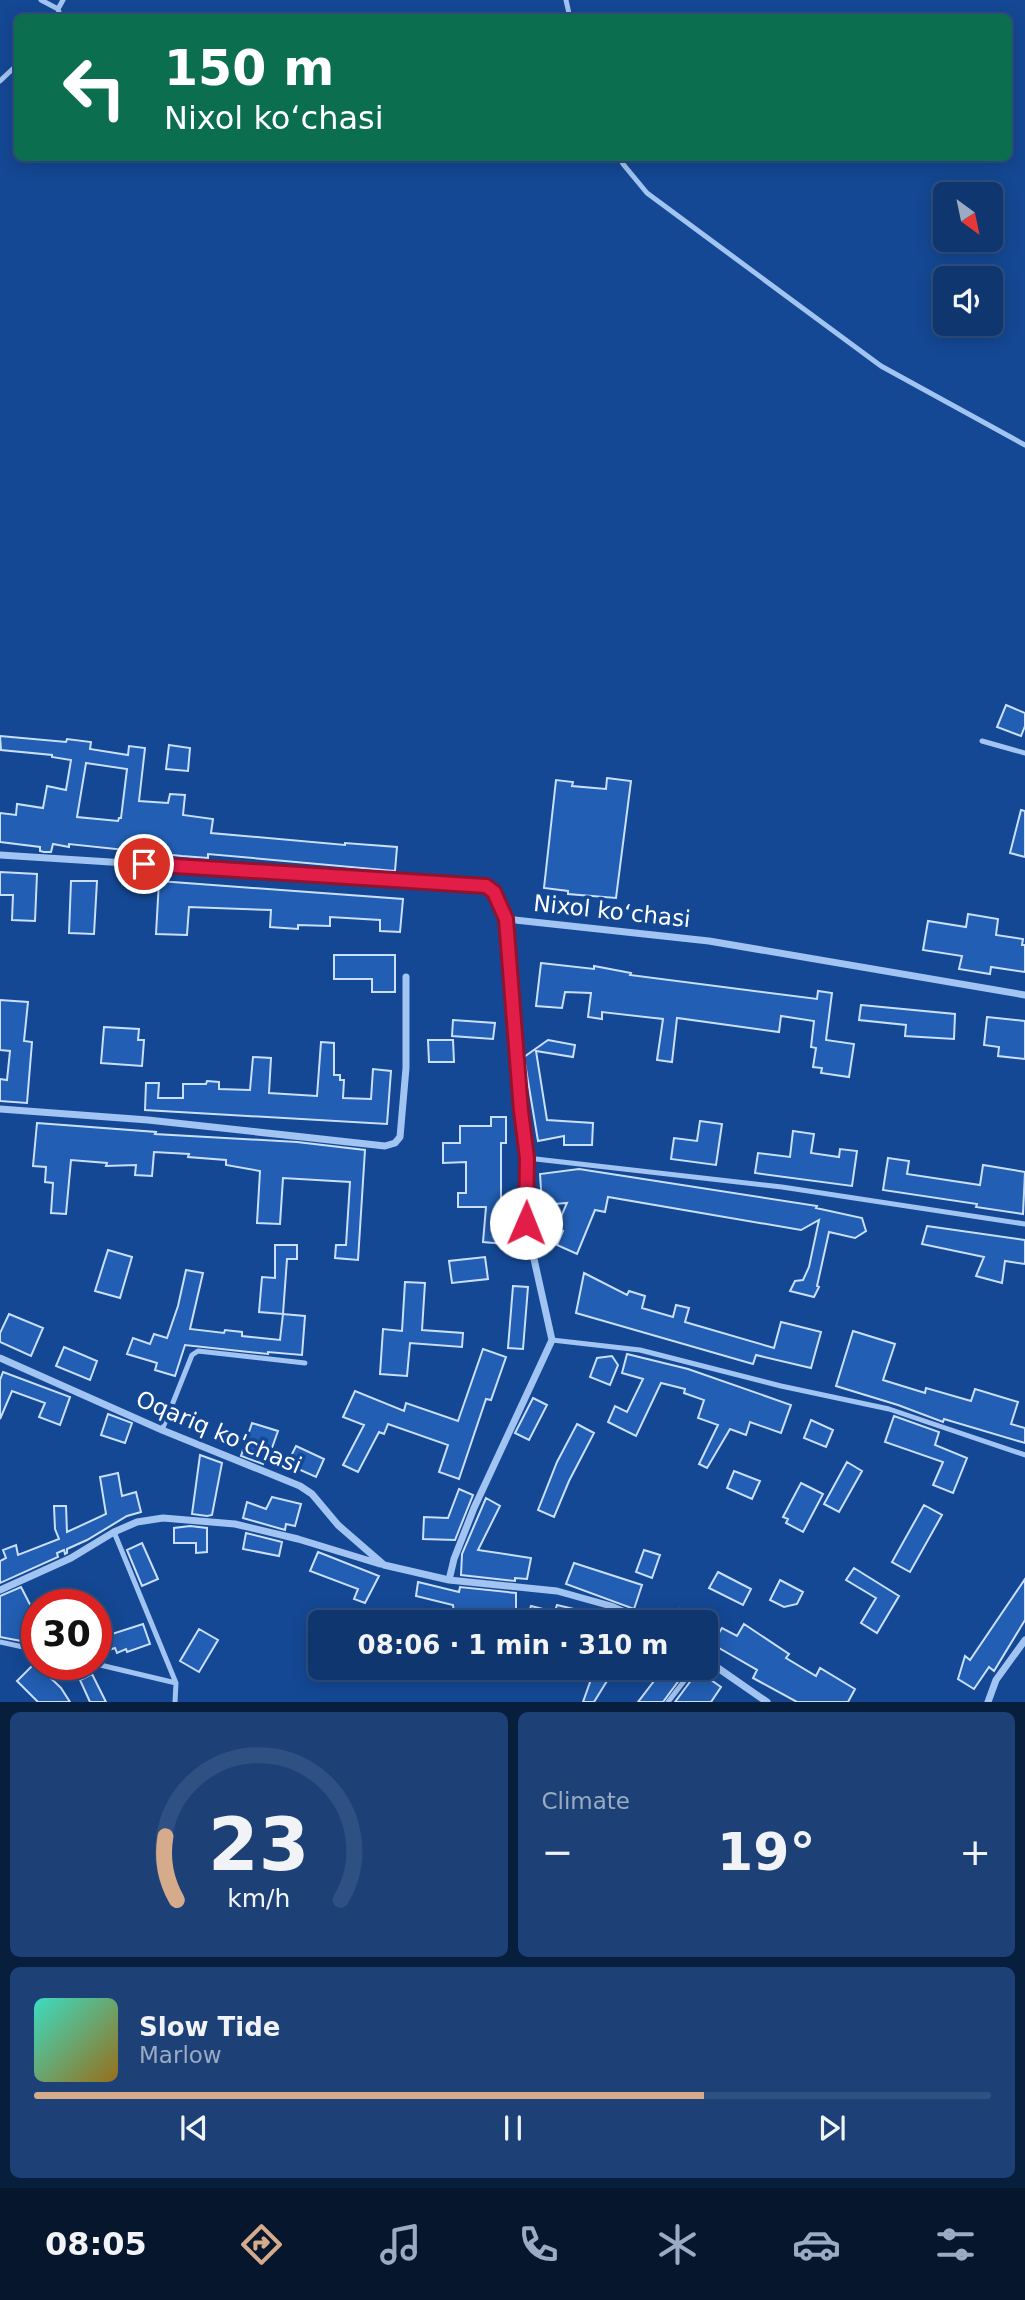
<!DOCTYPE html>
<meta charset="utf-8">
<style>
:root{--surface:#0f366f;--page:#1d4177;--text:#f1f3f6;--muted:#9babc3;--line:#2f5082;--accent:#d6ab8b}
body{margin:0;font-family:"DejaVu Sans",sans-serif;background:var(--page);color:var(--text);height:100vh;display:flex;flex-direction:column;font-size:26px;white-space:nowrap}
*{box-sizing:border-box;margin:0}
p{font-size:23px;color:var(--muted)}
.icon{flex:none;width:38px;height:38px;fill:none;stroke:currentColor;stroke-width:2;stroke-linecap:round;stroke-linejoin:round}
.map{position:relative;height:1702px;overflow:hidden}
.panel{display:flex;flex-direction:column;gap:10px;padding:10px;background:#081e3d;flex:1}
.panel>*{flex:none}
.guide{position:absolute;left:14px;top:14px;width:998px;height:147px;border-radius:10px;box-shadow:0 4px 18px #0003,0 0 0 2px var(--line);background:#0b6e4f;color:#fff;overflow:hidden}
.needle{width:46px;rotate:147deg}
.fabs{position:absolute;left:933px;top:182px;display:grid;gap:14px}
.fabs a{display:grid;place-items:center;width:70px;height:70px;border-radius:10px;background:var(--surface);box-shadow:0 4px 18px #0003,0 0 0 2px var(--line);font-size:35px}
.speed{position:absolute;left:21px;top:1589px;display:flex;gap:14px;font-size:35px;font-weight:700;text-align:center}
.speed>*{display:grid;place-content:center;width:91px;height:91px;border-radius:50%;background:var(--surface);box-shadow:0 4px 18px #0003,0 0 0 2px var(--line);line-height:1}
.speed .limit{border:10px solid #d22;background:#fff;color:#111}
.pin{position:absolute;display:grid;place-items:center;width:60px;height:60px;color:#fff;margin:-30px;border:4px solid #fff;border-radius:50%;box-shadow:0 2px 7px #0007}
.me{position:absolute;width:77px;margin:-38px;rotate:1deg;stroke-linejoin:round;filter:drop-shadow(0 0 5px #0008)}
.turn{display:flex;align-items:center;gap:24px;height:147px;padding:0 35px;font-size:32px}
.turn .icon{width:91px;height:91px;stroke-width:2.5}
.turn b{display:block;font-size:49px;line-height:60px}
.big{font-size:52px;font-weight:800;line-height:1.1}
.panel .widget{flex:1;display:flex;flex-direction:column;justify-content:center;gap:10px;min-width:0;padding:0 24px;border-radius:10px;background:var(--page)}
.panel .dial{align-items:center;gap:0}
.dial svg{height:182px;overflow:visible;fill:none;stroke:var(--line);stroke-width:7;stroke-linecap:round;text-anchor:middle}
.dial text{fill:var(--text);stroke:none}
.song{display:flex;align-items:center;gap:21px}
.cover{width:84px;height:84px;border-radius:10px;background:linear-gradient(135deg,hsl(170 70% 55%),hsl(40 70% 35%))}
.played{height:7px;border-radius:4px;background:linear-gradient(90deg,var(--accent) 70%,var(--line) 70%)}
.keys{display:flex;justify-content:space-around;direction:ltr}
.heat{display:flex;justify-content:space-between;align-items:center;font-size:38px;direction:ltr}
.panel .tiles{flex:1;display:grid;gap:10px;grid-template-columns:1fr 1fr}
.widget:last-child{grid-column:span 2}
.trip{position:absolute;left:308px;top:1610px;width:410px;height:70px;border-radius:10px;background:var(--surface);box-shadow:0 4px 18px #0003,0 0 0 2px var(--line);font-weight:800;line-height:70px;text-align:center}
.tab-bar{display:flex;height:112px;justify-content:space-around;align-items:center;background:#06162c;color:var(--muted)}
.tab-bar .icon{width:49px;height:49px}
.tab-bar .active{color:var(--accent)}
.tab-bar b{font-size:32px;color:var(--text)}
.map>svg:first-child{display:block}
.building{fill:#225eb3;stroke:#cadffc;stroke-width:2;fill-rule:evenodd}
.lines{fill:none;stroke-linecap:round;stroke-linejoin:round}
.service{stroke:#a2c4f2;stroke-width:5}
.minor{stroke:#a2c4f2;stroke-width:7}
.route-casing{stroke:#92132f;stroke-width:18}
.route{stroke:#e11d48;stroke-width:12}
.labels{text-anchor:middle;stroke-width:7;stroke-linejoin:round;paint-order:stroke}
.street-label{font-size:23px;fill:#fff;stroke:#144894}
</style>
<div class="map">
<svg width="1025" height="1702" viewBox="0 0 1025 1702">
<rect width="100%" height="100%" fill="#144894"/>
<path class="building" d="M1006 705 1025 713V726L1021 736 997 727Z
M0 736 66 742 67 739 91 742 90 749 128 755 129 746 145 748 139 801 168 803 170 794 185 795 183 815 213 819 211 833 345 845V843L397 847 395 871 208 854V858L182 856 69 844V847L53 844 51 852H44L40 851V847L0 842V813L16 815 17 804 43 808 47 786 66 790 71 760 52 757V755L1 750ZM86 763 127 769 121 818H119L118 821 77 817Z
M169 745 190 748 188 771 166 769Z
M607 778 631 781 616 898 568 894V891L544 888 556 780 573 782 572 786 606 789Z
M1021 810 1025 811V857L1010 853Z
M0 872 37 874 35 921 12 920 13 895H0Z
M71 881H97L94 934 69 933Z
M159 881 403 899 400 932 380 931V920L330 917V926L298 925V929L270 927 271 910 189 907 187 935 156 934Z
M968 914 998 919 996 935 1023 939 1022 945H1025V972L991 967 990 974 959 969 962 956 923 950 928 921 966 927Z
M334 955H395V992H372V979H334Z
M541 963 594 969V966L631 973 630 975 817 999 818 991 832 993 826 1040 854 1044 849 1077 821 1073 822 1068 813 1067 816 1048 811 1047 814 1021 781 1016 779 1032 677 1018 672 1062 657 1060 663 1019 602 1012V1019L588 1017 591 993 565 992 562 1008 536 1006Z
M0 1000 28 1002 24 1041 32 1042 27 1103 0 1101V1079L7 1080 10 1051 0 1050Z
M861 1005 955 1014 954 1039 905 1036 906 1025 859 1020Z
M987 1017 1025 1021V1059L998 1056 999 1047 984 1045Z
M453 1020 495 1023 493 1039 452 1036Z
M104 1027 139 1029 138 1040H144L142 1066 101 1063Z
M428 1040H453L454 1062H429Z
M548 1040 575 1045 573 1057 536 1051 547 1120 593 1123 592 1145H564V1136L538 1141 524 1057Z
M321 1042 334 1043V1075H340V1080H344L343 1098 371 1099 373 1069 391 1071 387 1124 145 1110 146 1083H159L158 1098H183V1084H206L207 1081 219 1082V1089L250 1090 253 1057 271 1058 269 1093 317 1096Z
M491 1117H506V1143H501V1216H508L505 1244 483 1242 486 1207H458V1193H466V1162L443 1163V1143H460V1126H491Z
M700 1121 722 1124 716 1165 671 1159 674 1138 697 1141Z
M37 1123 156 1132 155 1134 297 1142 365 1150 358 1260 335 1258 336 1245H346L350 1182 283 1178 280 1224 257 1223 260 1171 226 1165V1160L188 1157 189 1154 154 1152 152 1176 135 1175 136 1165 106 1166 107 1163 71 1160 66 1214 51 1213 53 1183 45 1182 46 1167 33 1166Z
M793 1131 814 1134 811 1153 839 1157 840 1149 857 1151 852 1186 755 1173 758 1153 790 1157Z
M888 1158 909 1161 907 1174 980 1185 983 1165 1025 1172 1023 1214 976 1207 977 1204 883 1190Z
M579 1169 817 1206 816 1208 862 1218 866 1231 855 1238 829 1232 817 1286 819 1287 814 1297 790 1291 795 1281 803 1280 809 1267 819 1220 801 1230 608 1197 605 1212 595 1210 577 1254 557 1245 563 1231 556 1228 567 1203 542 1205 540 1174Z
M927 1226 1025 1240V1264L1005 1261 1002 1283 976 1276 984 1257 922 1244Z
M275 1245H297V1259H287L283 1314 259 1312 262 1277 275 1278Z
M108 1250 132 1257 120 1298 95 1291Z
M485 1257 488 1279 452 1283 449 1261Z
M186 1270 203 1273 190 1329 224 1333 225 1330 242 1332V1336L280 1340 283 1314 305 1316 302 1355 268 1352V1354L185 1345 175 1376 155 1370 157 1363 127 1354 133 1338 150 1344 154 1334 167 1338 178 1306Z
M584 1273 627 1295 629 1291 645 1296 642 1308 673 1317 676 1305 689 1308 685 1322 774 1348 781 1322 821 1332 811 1368 756 1355 753 1364 576 1313Z
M405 1282 425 1283 422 1330 463 1333 462 1347 410 1343 407 1376 380 1374 383 1329 402 1331Z
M513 1286 528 1287 523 1349 508 1348Z
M9 1314 43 1328 31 1356 0 1342V1333Z
M853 1331 895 1344 883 1380 925 1393 926 1388 971 1401 975 1389 1018 1402 1011 1424 1025 1428V1443L944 1419 943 1422 898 1405 836 1386Z
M64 1347 97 1361 90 1380 56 1366Z
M483 1349 506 1357 491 1400 486 1399 459 1479 439 1472 448 1445 388 1424 384 1434 379 1432 358 1472 343 1465 364 1425 343 1417 355 1391 404 1411 406 1403 458 1421Z
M627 1354 688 1369 791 1405 781 1433 750 1422 746 1435 730 1429 707 1468 699 1464 718 1425 698 1418 704 1400 684 1393 685 1389 661 1383 636 1436 608 1422 615 1406 627 1412 643 1379 622 1373Z
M612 1356 618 1365 610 1385 590 1377 597 1358Z
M3 1372 70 1397 60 1425 39 1417 45 1403 12 1391 0 1419V1380Z
M533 1398 547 1405 529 1440 515 1433Z
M108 1414 132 1423 125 1443 101 1435Z
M894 1416 939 1432 935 1445 967 1458 953 1493 933 1485 943 1462 885 1442Z
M811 1420 833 1430 826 1447 804 1438Z
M252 1423 278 1431 268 1459 265 1458 263 1464 241 1456Z
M577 1424 594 1433 569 1481 554 1517 538 1510 557 1462Z
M296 1446 324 1459 316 1477 287 1464Z
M200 1455 222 1463 212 1515 207 1516 192 1514Z
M847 1462 862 1471 839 1512 824 1504Z
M734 1471 760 1481 752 1499 727 1488Z
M118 1473 122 1496 136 1492 141 1512 127 1516 87 1540 67 1549V1553L65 1554 64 1550 57 1553 58 1557 0 1583V1561L6 1558 3 1550 16 1545 18 1555 59 1539 55 1529 54 1506H66L67 1532 106 1514 100 1477Z
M801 1483 823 1494 803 1532 786 1523 788 1519 783 1517Z
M459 1489 473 1495 455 1540 423 1539 424 1517 448 1518Z
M272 1497 301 1504 295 1526 286 1524 285 1530 243 1518 247 1502 266 1509Z
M486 1498 500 1506 478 1550 531 1558 527 1579 515 1578V1581L461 1575 462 1554Z
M924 1505 942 1515 910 1572 892 1562Z
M190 1526 207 1528V1552L196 1553V1543H174V1528Z
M246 1533 282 1542 279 1556 243 1549Z
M142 1543 158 1579 142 1586 127 1550Z
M644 1550 660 1555 652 1578 636 1572Z
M318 1552 379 1576 365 1603 354 1599 358 1589 310 1571Z
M574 1563 642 1585 634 1609 566 1584Z
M854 1568 899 1596 877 1633 861 1623 876 1598 846 1580Z
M718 1572 751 1589 743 1605 709 1588Z
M1025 1579V1620L994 1671 989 1667 974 1689 958 1679 965 1656 970 1660Z
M780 1580 803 1592 797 1604 784 1607 770 1600Z
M418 1582 459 1592 460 1587 516 1593V1610H497V1622H455L453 1605 416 1596Z
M21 1587 37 1618V1644L0 1637V1596Z
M98 1603 109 1635 143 1624 150 1644 127 1652 126 1649 117 1653 115 1648 96 1654V1604Z
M557 1605 612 1618V1622H582L555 1611Z
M531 1606 551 1611 548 1622H526Z
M680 1609 712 1622H674Z
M744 1624 789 1654 786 1658 816 1676 820 1668 855 1689 848 1702H797L753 1678 757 1670 712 1644 722 1628 737 1636Z
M199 1629 218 1640 199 1672 180 1661Z
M35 1663 61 1688 70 1702H38L17 1681Z
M595 1668H615L594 1702H583Z
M664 1668H688L663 1702H638Z
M698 1671 721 1687 711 1702H675Z
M92 1674 106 1702H90L80 1680Z"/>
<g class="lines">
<path class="service" d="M41 0 58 9
M566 0 570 18
M61 18 58 9 63 0
M0 81 18 64
M620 158 623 164 647 193 881 366 1025 445
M982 741 1025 753
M527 1158 782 1187 1025 1224
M552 1340 640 1350 781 1386 889 1409 1025 1455
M162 1430 192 1355 198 1351 305 1363
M114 1532 176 1683 175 1702
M0 1642 37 1650
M96 1664 176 1683
M668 1702 694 1668"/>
<path class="minor" d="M0 855 486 886 494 892 506 919 709 941 1025 995
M0 1109 148 1120 385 1146 395 1143 400 1137 406 1068V977
M0 1358 162 1430 300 1486 312 1494 338 1525 384 1565 449 1580 557 1591 611 1606 647 1622
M449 1580 454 1559 474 1508 552 1340 526 1223 527 1158 521 1111 506 919
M0 1590 71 1558 114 1532 137 1522 163 1518 235 1524 298 1539 380 1564
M705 1659 767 1702
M988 1702 996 1680 1025 1640"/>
</g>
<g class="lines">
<g class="route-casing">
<path id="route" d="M144 864 486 886 494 892 506 919 521 1111 527 1158 526 1223"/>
</g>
<use href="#route" class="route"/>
</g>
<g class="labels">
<g class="street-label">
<text transform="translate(612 911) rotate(6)" y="8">Nixol koʻchasi</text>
<text transform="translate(219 1432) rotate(23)" y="8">Oqariq ko'chasi</text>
</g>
</g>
</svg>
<div class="fabs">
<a><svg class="needle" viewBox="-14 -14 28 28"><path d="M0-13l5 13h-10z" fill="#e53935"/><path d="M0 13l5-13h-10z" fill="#9babc3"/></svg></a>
<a><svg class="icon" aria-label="sound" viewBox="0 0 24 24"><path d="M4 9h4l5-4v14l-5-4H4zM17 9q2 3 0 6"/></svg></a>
</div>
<div class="speed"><div class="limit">30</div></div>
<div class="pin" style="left:144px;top:864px;background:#d93025"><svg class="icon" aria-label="arrive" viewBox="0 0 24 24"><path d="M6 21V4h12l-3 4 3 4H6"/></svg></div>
<svg class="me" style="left:526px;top:1223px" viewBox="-20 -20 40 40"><circle r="19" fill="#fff"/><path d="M0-13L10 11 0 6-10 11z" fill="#e11d48"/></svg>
<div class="trip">08:06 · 1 min · 310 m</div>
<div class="guide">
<div class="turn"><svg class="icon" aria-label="left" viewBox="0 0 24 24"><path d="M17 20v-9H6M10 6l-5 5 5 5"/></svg><div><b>150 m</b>Nixol koʻchasi</div></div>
</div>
</div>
<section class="panel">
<div class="tiles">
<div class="widget dial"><svg viewBox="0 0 100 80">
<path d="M14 69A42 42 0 1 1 86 69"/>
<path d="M14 69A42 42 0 0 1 9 41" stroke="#d6ab8b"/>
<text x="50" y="56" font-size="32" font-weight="700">23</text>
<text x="50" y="72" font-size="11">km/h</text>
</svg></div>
<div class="widget"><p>Climate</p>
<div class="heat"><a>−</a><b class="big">19°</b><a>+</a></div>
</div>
<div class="widget">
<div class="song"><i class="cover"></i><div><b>Slow Tide</b><p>Marlow</p></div></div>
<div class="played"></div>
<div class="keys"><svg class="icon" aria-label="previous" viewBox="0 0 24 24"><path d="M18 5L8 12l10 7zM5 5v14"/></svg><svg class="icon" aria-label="pause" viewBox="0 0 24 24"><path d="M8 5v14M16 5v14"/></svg><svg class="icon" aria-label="next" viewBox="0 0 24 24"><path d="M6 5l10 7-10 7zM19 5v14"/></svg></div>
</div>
</div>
</section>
<nav class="tab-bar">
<b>08:05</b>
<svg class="icon active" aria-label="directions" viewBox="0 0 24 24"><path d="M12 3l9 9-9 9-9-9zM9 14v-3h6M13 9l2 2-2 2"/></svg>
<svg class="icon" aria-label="music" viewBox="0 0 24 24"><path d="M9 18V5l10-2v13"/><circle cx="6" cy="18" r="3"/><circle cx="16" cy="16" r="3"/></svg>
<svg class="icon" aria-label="phone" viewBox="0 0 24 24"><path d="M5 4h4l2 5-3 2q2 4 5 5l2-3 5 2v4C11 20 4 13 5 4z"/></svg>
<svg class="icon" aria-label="climate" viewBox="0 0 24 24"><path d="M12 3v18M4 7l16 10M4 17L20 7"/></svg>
<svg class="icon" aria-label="car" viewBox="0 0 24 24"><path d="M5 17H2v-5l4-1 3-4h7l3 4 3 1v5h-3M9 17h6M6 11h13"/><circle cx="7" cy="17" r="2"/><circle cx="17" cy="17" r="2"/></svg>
<svg class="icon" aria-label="filters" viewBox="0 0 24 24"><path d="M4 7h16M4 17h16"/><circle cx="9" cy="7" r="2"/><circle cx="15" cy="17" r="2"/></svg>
</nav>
